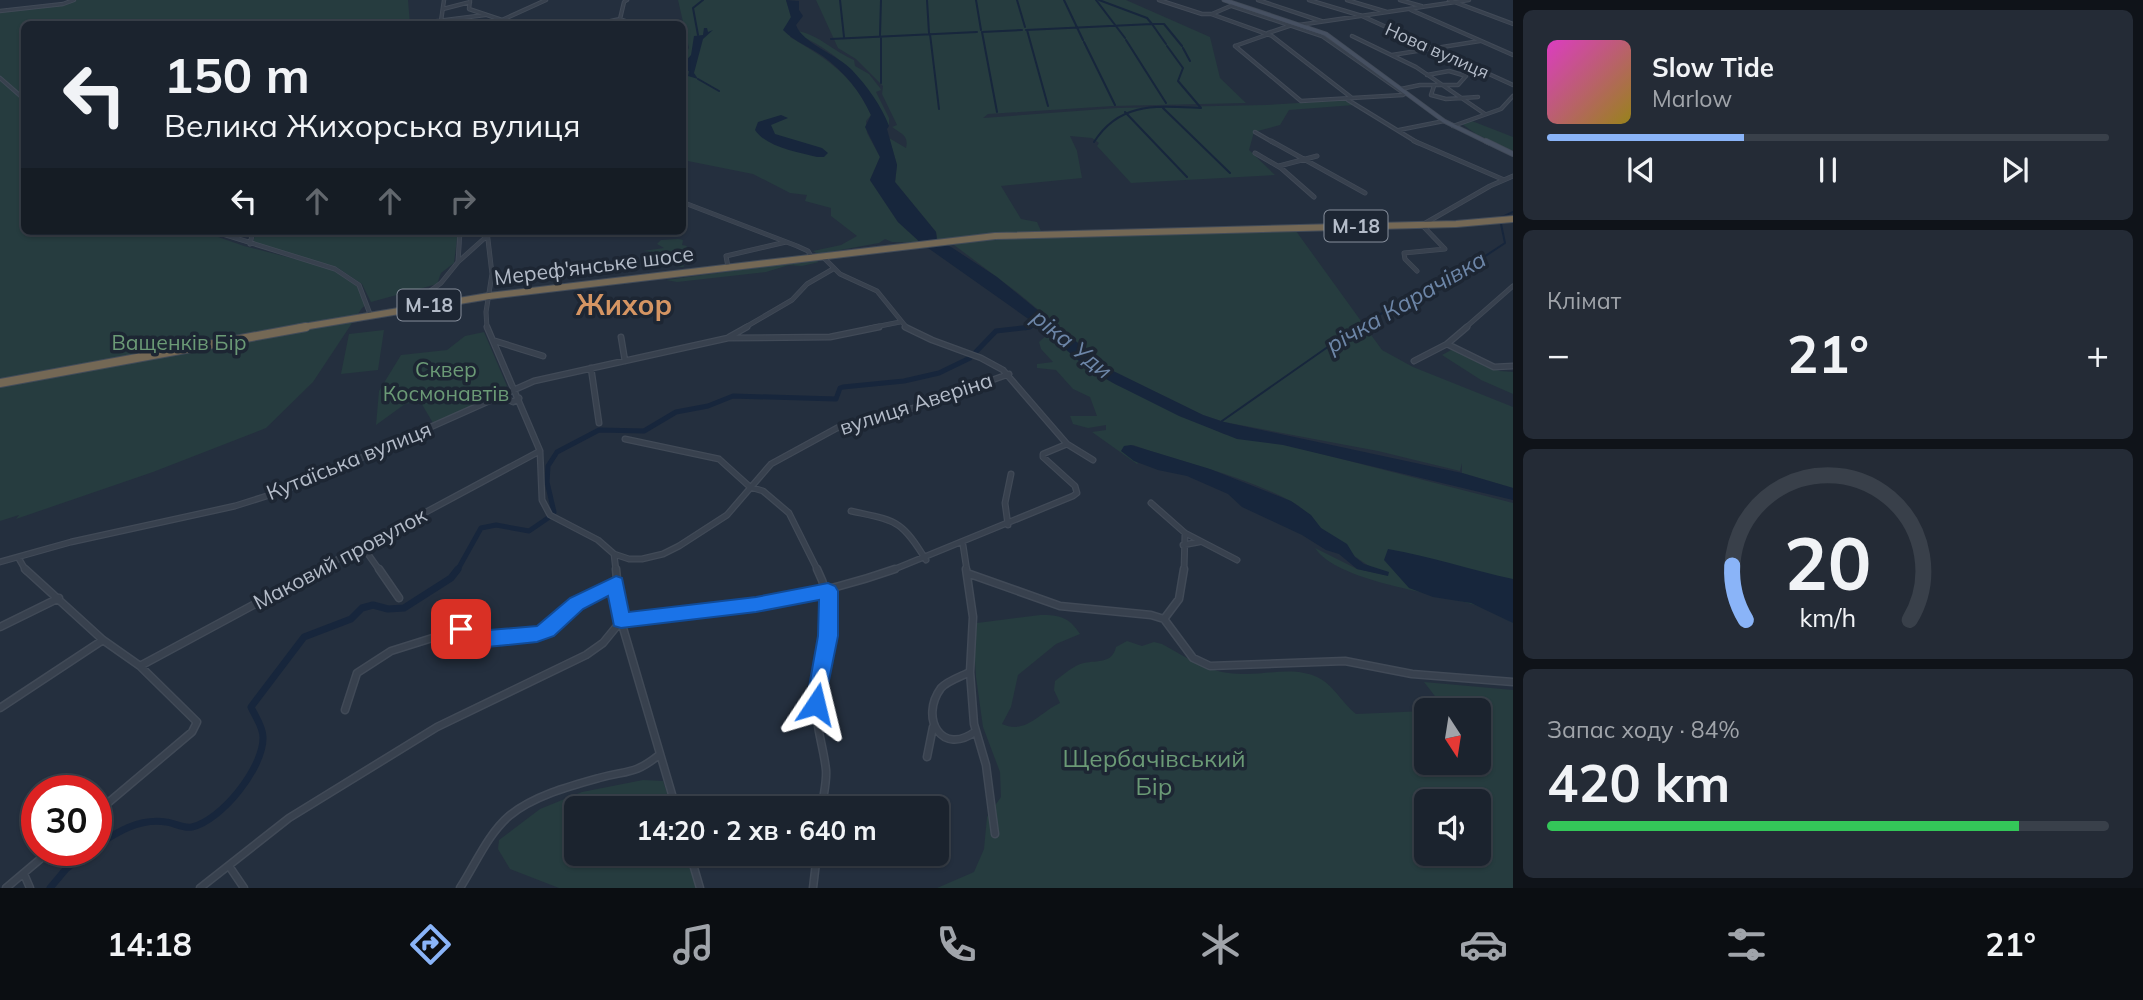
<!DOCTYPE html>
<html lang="uk">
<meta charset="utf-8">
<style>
:root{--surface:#1b232e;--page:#242b36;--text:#f1f3f6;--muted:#a0a4aa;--line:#39404a;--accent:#8ab4f8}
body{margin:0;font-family:Mulish,sans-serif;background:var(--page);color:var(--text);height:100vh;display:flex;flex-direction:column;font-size:26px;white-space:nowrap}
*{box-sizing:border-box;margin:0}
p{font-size:23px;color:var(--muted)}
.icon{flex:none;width:38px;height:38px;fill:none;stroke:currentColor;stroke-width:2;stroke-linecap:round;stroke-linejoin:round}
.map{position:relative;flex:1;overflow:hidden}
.drawer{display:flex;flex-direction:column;gap:10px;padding:10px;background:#0f1319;width:630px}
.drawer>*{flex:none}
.banner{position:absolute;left:21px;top:21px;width:665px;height:214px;border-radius:10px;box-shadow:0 2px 5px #0004,0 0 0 2px var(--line);background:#1b232e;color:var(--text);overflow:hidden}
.needle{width:46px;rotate:168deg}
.controls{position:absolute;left:1414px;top:698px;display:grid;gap:14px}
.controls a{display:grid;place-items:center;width:77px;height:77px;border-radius:10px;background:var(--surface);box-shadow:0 2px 5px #0004,0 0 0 2px var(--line);font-size:35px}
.speed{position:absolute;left:21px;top:775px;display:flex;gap:14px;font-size:35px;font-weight:700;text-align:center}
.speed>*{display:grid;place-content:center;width:91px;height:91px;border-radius:50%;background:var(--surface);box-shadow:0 2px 5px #0004,0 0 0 2px var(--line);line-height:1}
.speed .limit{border:10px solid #d22;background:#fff;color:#111}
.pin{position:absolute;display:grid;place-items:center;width:60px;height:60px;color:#fff;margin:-30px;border-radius:14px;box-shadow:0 4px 10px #0006}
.me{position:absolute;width:77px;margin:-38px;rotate:10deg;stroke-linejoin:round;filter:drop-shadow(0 0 5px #0008)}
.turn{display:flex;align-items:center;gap:24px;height:147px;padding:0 28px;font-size:32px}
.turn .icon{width:91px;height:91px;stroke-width:2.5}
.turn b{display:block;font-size:49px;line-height:60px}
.lanes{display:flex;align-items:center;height:66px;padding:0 28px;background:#0003;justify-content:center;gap:35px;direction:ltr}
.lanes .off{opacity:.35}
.big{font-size:52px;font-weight:700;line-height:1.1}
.drawer .widget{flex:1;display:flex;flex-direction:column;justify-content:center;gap:10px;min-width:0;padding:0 24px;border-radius:10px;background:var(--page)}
.drawer .dial{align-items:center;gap:0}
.dial svg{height:182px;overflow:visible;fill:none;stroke:var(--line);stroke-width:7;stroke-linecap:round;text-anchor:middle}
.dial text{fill:var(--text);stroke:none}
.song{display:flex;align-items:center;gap:21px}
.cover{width:84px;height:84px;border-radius:10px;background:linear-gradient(135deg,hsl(310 70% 55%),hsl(50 70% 35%))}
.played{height:7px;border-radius:4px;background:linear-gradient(90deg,var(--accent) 35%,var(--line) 35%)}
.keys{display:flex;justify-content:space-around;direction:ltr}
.heat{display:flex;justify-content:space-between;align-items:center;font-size:38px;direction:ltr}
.charge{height:10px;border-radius:5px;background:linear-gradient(90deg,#34c759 84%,var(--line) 0)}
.trip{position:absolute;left:564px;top:796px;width:385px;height:70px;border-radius:10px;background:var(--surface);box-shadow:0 2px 5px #0004,0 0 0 2px var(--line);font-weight:700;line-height:70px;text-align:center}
.menu{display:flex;height:112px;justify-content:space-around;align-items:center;background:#0b0e12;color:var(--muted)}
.menu .icon{width:49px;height:49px}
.menu .selected{color:var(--accent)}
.menu b{font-size:32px;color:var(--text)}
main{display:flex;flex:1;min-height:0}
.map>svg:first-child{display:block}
.green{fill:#263c3f;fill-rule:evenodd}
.water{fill:#17263c}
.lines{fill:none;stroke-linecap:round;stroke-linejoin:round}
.stream{stroke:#17263c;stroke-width:2}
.canal-far2{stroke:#17263c;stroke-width:4.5}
.canal-far1{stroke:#17263c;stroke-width:5}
.canal{stroke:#17263c;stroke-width:7}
.street-far3-casing{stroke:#414a57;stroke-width:4.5}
.street-far2-casing{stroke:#414a57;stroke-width:5}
.street-far1-casing{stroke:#414a57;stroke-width:7}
.street-casing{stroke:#414a57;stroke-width:9}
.secondary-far1-casing{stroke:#414a57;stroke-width:5}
.secondary-casing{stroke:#414a57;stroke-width:6}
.highway-far1-casing{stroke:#434c59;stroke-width:8}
.highway-casing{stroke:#434c59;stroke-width:10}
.street-far3{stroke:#38414e;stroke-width:2.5}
.street-far2{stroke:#38414e;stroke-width:3.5}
.street-far1{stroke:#38414e;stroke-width:4.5}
.street{stroke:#38414e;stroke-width:6}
.secondary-far1{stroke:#465061;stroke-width:3.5}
.secondary{stroke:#465061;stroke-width:4.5}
.highway-far1{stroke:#746855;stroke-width:6}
.highway{stroke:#746855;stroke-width:8}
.route{fill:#1a73e8;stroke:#114b97;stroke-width:2}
.labels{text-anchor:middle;stroke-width:7;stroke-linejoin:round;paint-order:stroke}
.far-street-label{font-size:18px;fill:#b4bcc9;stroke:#1d2633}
.shield{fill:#1d2633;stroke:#878f9c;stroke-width:2}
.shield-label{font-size:19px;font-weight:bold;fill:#b4bcc9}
.street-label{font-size:21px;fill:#b4bcc9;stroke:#1d2633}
.park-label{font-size:21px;fill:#6b9a76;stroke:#1d2633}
.water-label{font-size:23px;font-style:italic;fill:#6d86a8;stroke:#1d2633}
.near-park-label{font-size:24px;fill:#6b9a76;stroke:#1d2633}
.district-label{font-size:28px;font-weight:bold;fill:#d59563;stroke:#1d2633}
</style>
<main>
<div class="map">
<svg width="1513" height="888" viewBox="0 0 1513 888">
<rect width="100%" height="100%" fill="#242f3e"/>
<path class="green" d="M77 0H408L410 24H24V231H201L244 246 335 269 359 285 367 304 362 308 313 382 266 428 153 472 16 519 19 515 0 521V12C21 8 61 9 77 0Z
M678 0H786L791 17 790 37C827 59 853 75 871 115L866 121 867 133 880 157 870 180 898 222 921 243 892 242 885 239 879 243 818 254 813 251 841 245 857 236 831 216V208L805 201 807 195 790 193 753 174 683 160V56L689 48Z
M816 0H1126L1210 37 1220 78 1246 103 1113 106 988 114 983 118 1117 108 1266 105 1346 100 1354 105 1289 110 1280 125 1254 132 1249 150 1275 175 1131 183 1097 146 1099 143 1092 138 1070 136 1077 151 1082 178 1001 186 1021 219 1037 222 1041 231 937 240 936 232 895 182 897 165 889 138 906 148C909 135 901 134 892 127L897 125 882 94 883 86 856 59 838 48Z
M798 31C819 35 833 51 854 60L855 66 869 74 880 88 881 90 876 92 889 118V126C874 88 838 52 801 36Z
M1472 121 1513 137V151L1476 134 1462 124Z
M256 231H458L454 263 441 273 437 284 371 302 362 284 338 268 253 243Z
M1296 231 1382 350 1413 367 1513 407V488L1462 473V463L1460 471 1378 451 1224 422 1203 415 1111 370 1018 293 954 245 987 239Z
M678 239 683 240 682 245 687 246 684 253 688 258 682 261 684 267H678L676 264 679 261 667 253 643 251 664 248 657 244 661 240Z
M815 260 819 262 802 266 789 265 766 272 677 282 666 280Z
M384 330 378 370 341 374 349 334Z
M484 332 507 386 486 400 433 423 420 401 405 404 376 425 379 391 401 355 447 350 465 336Z
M1048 334 1087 368 1115 384 1224 434 1279 443 1513 503V623C1499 616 1484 607 1468 603 1430 592 1337 581 1315 548L1357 569 1385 575C1361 562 1338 546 1320 527 1310 517 1304 508 1292 502 1246 476 1183 463 1133 445L1123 451 1138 463 1137 464 1092 432 1106 430V425L1088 428 1073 424 1070 416H1097L1090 397 1073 389 1056 370 1037 368V364L1053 362 1041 349 1039 342Z
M1453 349 1500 371 1513 372V394L1481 380 1442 355Z
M1040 615C1060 615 1069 617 1080 634L1056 644 1018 675 1011 707 1002 724C1026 735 1040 712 1060 703L1054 690 1055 681C1063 675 1074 665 1084 663 1098 660 1112 664 1116 647L1127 641 1142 646 1154 642 1162 644C1189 659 1210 674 1242 674 1266 675 1293 666 1317 677 1333 684 1342 703 1356 714L1426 711V763H1479V710H1433L1445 709 1424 682 1513 690V888H937L974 872 984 849 987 817 1001 797 1000 772 983 727 976 677 974 646 977 623ZM1426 802H1479V854H1426Z
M643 780 663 781 672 808H576V854H686L697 888H559L510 869 498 849 499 840 540 809 582 792Z"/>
<path class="water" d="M786 0 799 1V10L803 16 796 25C802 43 838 55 852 70 867 86 881 105 889 126L887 129 897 165 895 182 936 232 937 240 951 247 997 277 1111 370 1203 415 1224 422 1462 473 1513 488V500L1283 445 1237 439 1179 416 1115 384 1087 368 1044 330 921 243 898 222 870 180 880 157 865 127 871 115C860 91 845 73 824 57 810 47 795 42 783 30L791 17Z
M704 28H707L708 32 713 30 703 39 694 73 698 79 688 76 689 71 683 72V64L691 55 694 36 703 35Z
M781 115 788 118 771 125 775 134 822 148 828 153 824 157H817C798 152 766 147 755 130L758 122Z
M1131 445 1210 469 1291 501 1311 515 1321 528 1347 544 1355 557 1364 564 1389 572 1388 576 1357 569 1339 554 1326 550 1302 535 1242 507 1228 494 1187 476 1158 470 1134 461 1121 451 1124 446Z
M1388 549C1430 556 1471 570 1513 579V623L1471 603 1433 597 1409 588 1384 560Z"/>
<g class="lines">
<path class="stream" d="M840 0 844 37
M927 0 929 33
M976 0 981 30
M1017 0 1025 27
M1064 0 1083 40
M1096 0 1125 38
M1099 0 1147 18 1152 24H1164L1182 46
M1026 30 1152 24 1166 44
M1027 30 1048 106
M982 32 997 112
M982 32 1022 30
M930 34 939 109
M698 35 693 8 703 0
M880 35 881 0
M881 37V83
M831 39 977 32
M1126 40 1166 103
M1084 42 1115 105
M1183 48 1190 61
M698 79 719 91
M1163 108 1230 173
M1125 112 1187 177
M1094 142C1120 101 1158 106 1201 108L1178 81 1183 68 1167 46
M1500 218 1513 212
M1222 421 1362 323 1446 282 1505 243 1501 224"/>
<path class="canal-far2" d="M1026 328 1040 322"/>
<path class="canal-far1" d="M554 512 547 482 548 466 557 452 599 430 644 431 676 412 708 406 733 396 836 399 840 388 843 387 904 381 939 373 970 358 996 331 1030 327
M457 571 481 528 496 525 529 531 548 518"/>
<path class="canal" d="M96 846C117 832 139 818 166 822 175 823 183 829 192 827 222 820 264 767 263 737 263 727 255 716 251 707L304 637 351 619 362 608 373 605 388 609 404 608 451 578 458 569
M50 888 66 869 90 850"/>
<g class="street-far3-casing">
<path id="street-far3" d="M470 0 469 9 502 20
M1159 0 1202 14H1211L1272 36 1352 98
M1258 0 1321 21
M1309 0 1362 16 1513 85
M1347 0 1387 12
M1400 0 1421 6
M1449 0 1513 24
M1232 6 1322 36 1405 94
M443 9 470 2
M1411 10 1513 55
M0 11 63 4 74 0
M1212 14 1233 5
M620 19 634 24
M441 21 444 0
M414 24 485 15
M502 24 598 23
M502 24V20L546 0
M597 24 620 19 624 2 627 0
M1299 25 1469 0
M1268 33 1289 26
M1352 36 1416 67 1485 114
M1235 46 1301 101 1403 95
M1235 46 1269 34
M1392 55 1480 41
M0 78 24 99
M1434 86 1431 95 1446 99 1478 97
M1401 89 1420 85H1458L1466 76 1449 71 1427 75
M1348 100 1418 143
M1453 126 1501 109 1513 96
M1399 130 1444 121
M1255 132 1274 143"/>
</g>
<g class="street-far2-casing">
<path id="street-far2" d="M1271 141 1365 193
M1414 141 1502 179
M1255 153 1281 168 1314 197
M1279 166 1317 156
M682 202 797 246 808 251 812 258
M213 231 335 269 359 285 370 314
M487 231 492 274 486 312 487 328
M250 244 253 231
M823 257 840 274 877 291 907 328
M458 262 487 236 499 231
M728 267 726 256 786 242
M1417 271 1405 259 1404 253 1445 249 1422 225 1490 186 1513 176
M407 308 441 283 458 262 460 231
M744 328 792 300 807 284 833 269
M870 328 900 322
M1465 328 1513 286"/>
</g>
<g class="street-far1-casing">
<path id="street-far1" d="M487 327 540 451 542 500 550 515 598 540 614 554 616 571
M905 327 932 340 981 358 1003 370 1067 444 1093 460
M621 337 625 361
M729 337 747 327
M495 341 543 356
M1447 344 1494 367 1513 366
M1414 361 1447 344 1467 327
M591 368 599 423
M502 396 513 402 519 398
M625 439 719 459 750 487 763 491 789 513 818 571
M1151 503 1185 533 1237 560
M851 511C896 521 901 519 926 560
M1008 525 1005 503 1011 474
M963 545 967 571
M1183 545 1199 542
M363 547 380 571
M614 554 629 559H642L663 554 679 546 727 515 771 464 837 428 914 408 1009 374
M18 557 26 571
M0 562 71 542 235 506 273 494 314 479 534 381 728 338 830 337 879 327
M316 571 540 451
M890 571 1073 496 1077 493 1075 486 1043 457V454L1067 444
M1184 571 1185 533"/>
</g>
<g class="street-casing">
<path id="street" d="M25 569 103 640 140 666 197 722 192 732 96 813
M379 569 399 598
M616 569 621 621 676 808
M817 569C844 622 816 655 816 706 816 728 824 749 826 770 827 782 823 796 822 808
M966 569 973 617 970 672 974 724 986 765 995 834
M967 573 1060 606 1151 615 1164 619 1193 658 1210 666 1345 661 1412 674 1513 682
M1164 619 1179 599 1184 569
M0 627 59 598
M140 666 320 569
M970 672C962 676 947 681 941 688 919 718 942 757 976 731
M0 708 103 640
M345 710 357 673 391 651 461 629 487 638 547 631 576 604 616 583
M927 757 933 727
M690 854 700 888
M229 866 244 888
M24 874 30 888
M6 888 51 850
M200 888 289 818 437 727 586 655 603 643 621 621C718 609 802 602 895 569
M460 888C475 865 488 834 509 816 533 796 570 786 599 778 628 770 634 775 659 755
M813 888 817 854"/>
</g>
<g class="secondary-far1-casing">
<path id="secondary-far1" d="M1224 0 1326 34 1444 121 1489 143"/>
</g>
<g class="secondary-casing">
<path id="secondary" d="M1486 141 1513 154"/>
</g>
<g class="highway-far1-casing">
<path id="highway-far1" d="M297 328 489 296 995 236 1456 224 1513 219"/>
</g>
<g class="highway-casing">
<path id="highway" d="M0 383 306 327"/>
</g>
<use href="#street-far3" class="street-far3"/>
<use href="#street-far2" class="street-far2"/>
<use href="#street-far1" class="street-far1"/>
<use href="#street" class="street"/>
<use href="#secondary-far1" class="secondary-far1"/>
<use href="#secondary" class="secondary"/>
<use href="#highway-far1" class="highway-far1"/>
<use href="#highway" class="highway"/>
</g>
<path class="route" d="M616 576 622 578 629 612 756 597 828 583 835 586 838 591V636L823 710 816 713 809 710 806 704 818 636 819 600 756 612 621 628 614 626 608 596 583 609 554 636 537 642 487 647 454 635 452 629 454 624 469 622 489 630 537 626 570 598Z"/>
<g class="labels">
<g class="far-street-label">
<text transform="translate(1437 51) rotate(24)" y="6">Нова вулиця</text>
</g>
<g class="shield">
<rect x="1324.5" y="210.5" width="63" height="31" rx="5"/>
<rect x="397.5" y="289.5" width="63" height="31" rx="5"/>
</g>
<g class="shield-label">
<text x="1356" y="233">М-18</text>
<text x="429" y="312">М-18</text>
</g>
<g class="street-label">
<text transform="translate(594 266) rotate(-7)" y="7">Мереф'янське шосе</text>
<text transform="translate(916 404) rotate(-18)" y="7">вулиця Аверіна</text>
<text transform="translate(349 461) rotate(-22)" y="7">Кутаїська вулиця</text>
<text transform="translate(340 559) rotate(-28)" y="7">Маковий провулок</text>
</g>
<g class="park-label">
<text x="179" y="350">Ващенків Бір</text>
<text x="446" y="377">Сквер<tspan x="446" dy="24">Космонавтів</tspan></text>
</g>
<g class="water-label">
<text transform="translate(1406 302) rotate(-30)" y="8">річка Карачівка</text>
<text transform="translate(1072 344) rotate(39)" y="8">ріка Уди</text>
</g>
<g class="near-park-label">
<text x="1154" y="767">Щербачівський<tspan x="1154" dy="28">Бір</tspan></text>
</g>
<g class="district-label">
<text x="624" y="315">Жихор</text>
</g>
</g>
</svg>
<div class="controls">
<a><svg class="needle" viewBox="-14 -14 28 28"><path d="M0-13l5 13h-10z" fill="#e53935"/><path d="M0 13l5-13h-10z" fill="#a0a4aa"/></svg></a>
<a><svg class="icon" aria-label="sound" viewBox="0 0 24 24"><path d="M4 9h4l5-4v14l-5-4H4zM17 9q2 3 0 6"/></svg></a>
</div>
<div class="speed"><div class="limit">30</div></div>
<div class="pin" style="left:461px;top:629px;background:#d93025"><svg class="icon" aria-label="arrive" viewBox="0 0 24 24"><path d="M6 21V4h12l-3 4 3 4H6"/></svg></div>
<svg class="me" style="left:816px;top:704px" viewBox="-20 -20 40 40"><path d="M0-17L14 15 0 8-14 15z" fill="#1a73e8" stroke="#fff" stroke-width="4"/></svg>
<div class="trip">14:20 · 2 хв · 640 m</div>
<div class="banner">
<div class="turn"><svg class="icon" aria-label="left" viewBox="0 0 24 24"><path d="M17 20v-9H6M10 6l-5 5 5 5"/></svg><div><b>150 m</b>Велика Жихорська вулиця</div></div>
<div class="lanes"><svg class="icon" aria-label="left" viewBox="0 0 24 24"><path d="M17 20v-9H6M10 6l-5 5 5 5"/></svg><svg class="icon off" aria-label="ahead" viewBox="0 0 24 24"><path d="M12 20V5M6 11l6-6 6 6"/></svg><svg class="icon off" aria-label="ahead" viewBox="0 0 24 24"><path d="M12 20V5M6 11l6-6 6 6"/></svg><svg class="icon off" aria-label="right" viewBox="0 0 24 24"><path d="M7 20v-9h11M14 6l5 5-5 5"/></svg></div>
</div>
</div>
<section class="drawer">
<div class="widget">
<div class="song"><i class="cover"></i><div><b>Slow Tide</b><p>Marlow</p></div></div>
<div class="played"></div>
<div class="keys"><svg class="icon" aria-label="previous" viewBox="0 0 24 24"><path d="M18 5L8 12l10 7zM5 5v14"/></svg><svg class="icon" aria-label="pause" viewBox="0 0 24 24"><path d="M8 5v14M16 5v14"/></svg><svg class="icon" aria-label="next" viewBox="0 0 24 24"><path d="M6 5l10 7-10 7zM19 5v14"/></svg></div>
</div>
<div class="widget"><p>Клімат</p>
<div class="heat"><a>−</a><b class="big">21°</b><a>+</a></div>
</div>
<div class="widget dial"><svg viewBox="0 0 100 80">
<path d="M14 69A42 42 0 1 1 86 69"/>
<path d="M14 69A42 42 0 0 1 8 45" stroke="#8ab4f8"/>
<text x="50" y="56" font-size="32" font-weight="700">20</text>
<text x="50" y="72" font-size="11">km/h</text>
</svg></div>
<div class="widget"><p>Запас ходу · 84%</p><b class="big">420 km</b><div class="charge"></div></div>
</section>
</main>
<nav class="menu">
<b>14:18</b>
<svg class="icon selected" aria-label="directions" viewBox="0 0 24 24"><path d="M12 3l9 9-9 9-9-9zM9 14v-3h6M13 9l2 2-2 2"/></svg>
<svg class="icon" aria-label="music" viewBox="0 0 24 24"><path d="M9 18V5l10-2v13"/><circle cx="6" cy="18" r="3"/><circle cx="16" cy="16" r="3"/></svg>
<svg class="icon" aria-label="phone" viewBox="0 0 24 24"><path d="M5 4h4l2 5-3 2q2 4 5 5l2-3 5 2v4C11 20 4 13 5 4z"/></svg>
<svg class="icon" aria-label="climate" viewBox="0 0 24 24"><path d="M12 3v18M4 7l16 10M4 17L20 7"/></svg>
<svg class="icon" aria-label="car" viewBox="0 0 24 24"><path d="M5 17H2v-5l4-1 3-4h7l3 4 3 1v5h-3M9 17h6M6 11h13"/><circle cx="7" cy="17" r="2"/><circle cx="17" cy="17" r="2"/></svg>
<svg class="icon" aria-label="filters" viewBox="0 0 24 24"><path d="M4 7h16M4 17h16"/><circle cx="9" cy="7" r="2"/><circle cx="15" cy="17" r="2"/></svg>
<b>21°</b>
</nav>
